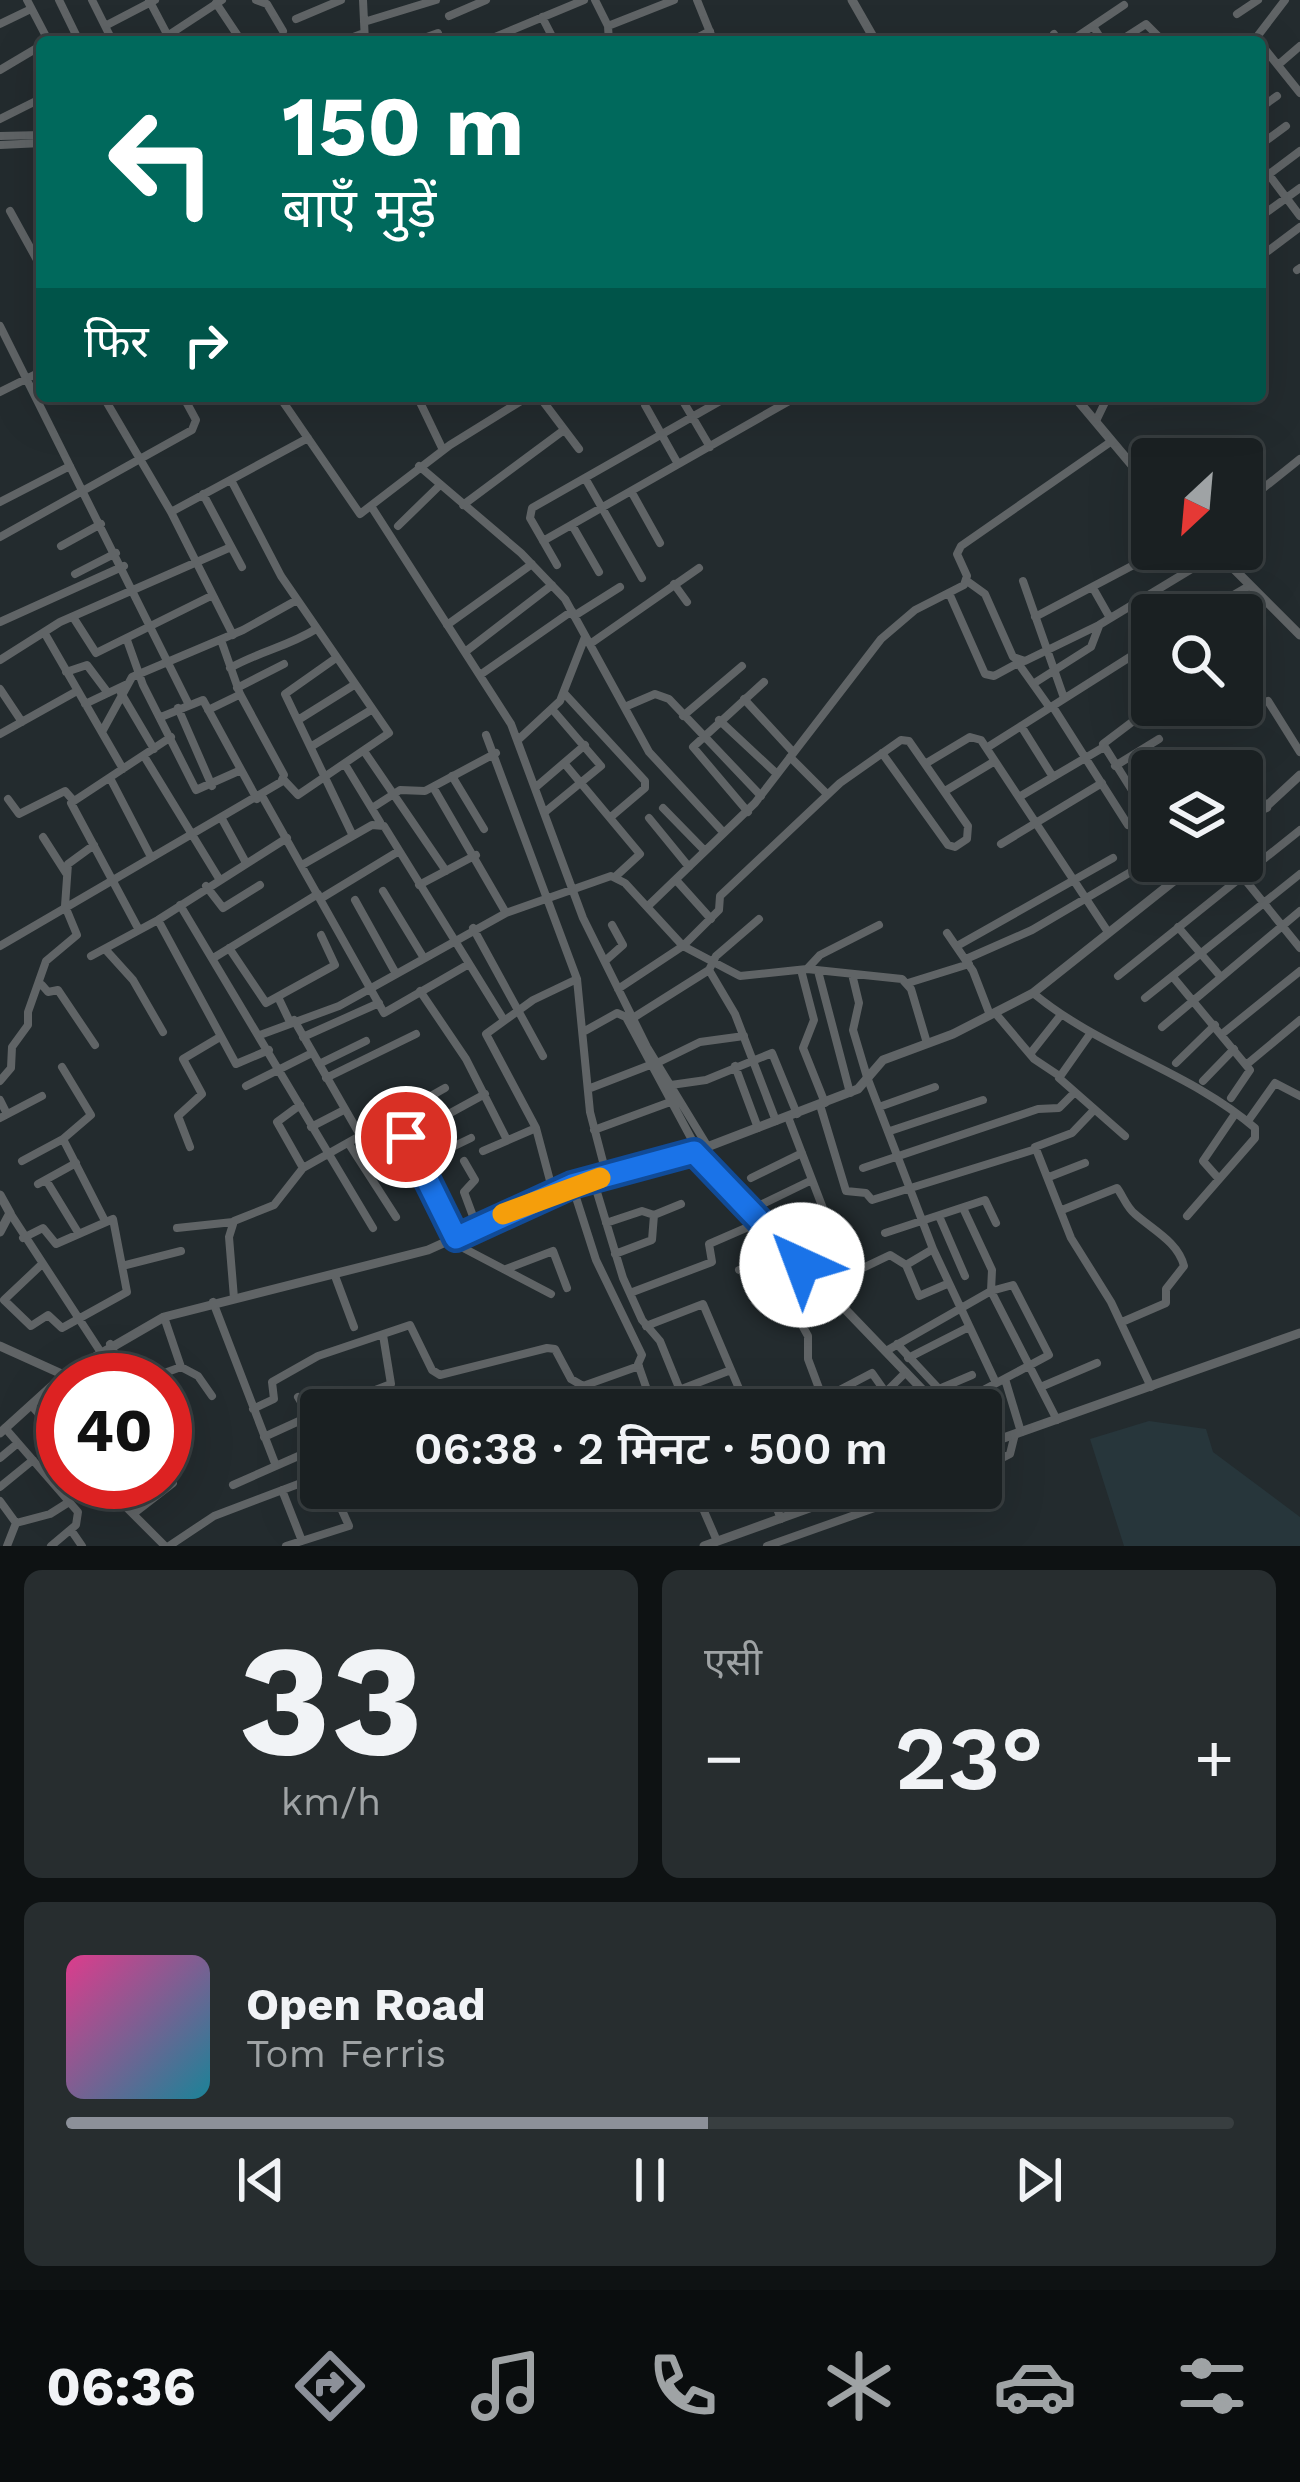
<!DOCTYPE html>
<html lang="hi">
<meta charset="utf-8">
<style>
:root{--surface:#1a2022;--page:#272d2f;--text:#f1f3f6;--muted:#9fa3a5;--line:#383e40;--accent:#8c9099}
body{margin:0;font-family:"Work Sans","Noto Sans Devanagari",sans-serif;background:var(--page);color:var(--text);height:100vh;display:flex;flex-direction:column;font-size:45px;white-space:nowrap}
*{box-sizing:border-box;margin:0}
p{font-size:39px;color:var(--muted)}
.icon{flex:none;width:66px;height:66px;fill:none;stroke:currentColor;stroke-width:2;stroke-linecap:round;stroke-linejoin:round}
.map{position:relative;height:1546px;overflow:hidden}
.drawer{display:flex;flex-direction:column;gap:24px;padding:24px;background:#0e1213;flex:1}
.drawer>*{flex:none}
.hud{position:absolute;left:36px;top:36px;width:1230px;height:366px;border-radius:12px;box-shadow:0 12px 48px #0002,0 0 0 3px var(--line);background:#00695c;color:#fff;overflow:hidden}
.needle{width:78px;rotate:206deg}
.fabs{position:absolute;left:1131px;top:438px;display:grid;gap:24px}
.fabs a{display:grid;place-items:center;width:132px;height:132px;border-radius:12px;background:var(--surface);box-shadow:0 12px 48px #0002,0 0 0 3px var(--line);font-size:60px}
.speed{position:absolute;left:36px;top:1353px;display:flex;gap:24px;font-size:60px;font-weight:700;text-align:center}
.speed>*{display:grid;place-content:center;width:156px;height:156px;border-radius:50%;background:var(--surface);box-shadow:0 12px 48px #0002,0 0 0 3px var(--line);line-height:1}
.speed .limit{border:18px solid #d22;background:#fff;color:#111}
.pin{position:absolute;display:grid;place-items:center;width:102px;height:102px;color:#fff;margin:-51px;border:6px solid #fff;border-radius:50%;box-shadow:0 3px 12px #0007}
.me{position:absolute;width:132px;margin:-66px;rotate:317deg;stroke-linejoin:round;filter:drop-shadow(0 0 9px #0008)}
.turn{display:flex;align-items:center;gap:42px;height:252px;padding:0 48px;font-size:54px}
.turn .icon{width:156px;height:156px;stroke-width:2.5}
.turn b{display:block;font-size:84px;line-height:102px}
.then{display:flex;align-items:center;height:114px;padding:0 48px;background:#0003;gap:24px;font-size:45px}
.big{font-size:90px;font-weight:600;line-height:1.1}
.drawer .widget{flex:1;display:flex;flex-direction:column;justify-content:center;gap:18px;min-width:0;padding:0 42px;border-radius:18px;background:var(--page)}
.drawer .dial{align-items:center;gap:0}
.dial b{font-size:156px;line-height:1}
.song{display:flex;align-items:center;gap:36px}
.cover{width:144px;height:144px;border-radius:18px;background:linear-gradient(135deg,hsl(330 70% 55%),hsl(190 70% 35%))}
.played{height:12px;border-radius:6px;background:linear-gradient(90deg,var(--accent) 55%,var(--line) 55%)}
.keys{display:flex;justify-content:space-around;direction:ltr}
.heat{display:flex;justify-content:space-between;align-items:center;font-size:66px;direction:ltr}
.drawer .tiles{flex:1;display:grid;gap:24px;grid-template-columns:1fr 1fr}
.widget:last-child{grid-column:span 2}
.trip{position:absolute;left:300px;top:1389px;width:702px;height:120px;border-radius:12px;background:var(--surface);box-shadow:0 12px 48px #0002,0 0 0 3px var(--line);font-weight:600;line-height:120px;text-align:center}
.tab-bar{display:flex;height:192px;justify-content:space-around;align-items:center;background:#0a0d0e;color:var(--muted)}
.tab-bar .icon{width:84px;height:84px}
.tab-bar .selected{color:var(--accent)}
.tab-bar b{font-size:54px;color:var(--text)}
.map>svg:first-child{display:block}
.built{fill:#27363b}
.lines{fill:none;stroke-linecap:round;stroke-linejoin:round}
.minor{stroke:#606466;stroke-width:8}
.tertiary{stroke:#606466;stroke-width:9}
.route-casing{stroke:#114b97;stroke-width:30}
.route{stroke:#1a73e8;stroke-width:21}
.slow{stroke:#f59e0b;stroke-width:21}
</style>
<div class="map">
<svg width="1300" height="1546" viewBox="0 0 1300 1546">
<rect width="100%" height="100%" fill="#232b2e"/>
<path class="built" d="M1149 1421 1206 1429 1213 1452 1300 1517V1546H1124L1090 1439Z"/>
<g class="lines">
<path class="minor" d="M27 0 49 42
M59 0 79 41
M92 0 113 42
M149 0 168 36
M256 0 267 4 283 31
M363 0 365 42
M595 0 608 26 674 0
M697 0 714 42
M216 3 242 42
M1237 14 1258 0
M449 16 486 0
M542 17 555 42
M296 19 341 0
M364 22 436 0
M0 24 31 9
M105 26 155 0
M608 26 609 42
M1093 26 1103 42
M1054 34 1059 42
M1078 36 1124 5
M158 42 222 0
M340 42 364 33
M413 42 438 33
M483 42 584 0
M689 42 710 31
M1118 42 1146 24 1164 42
M1253 42 1285 0
M1260 43 1300 93
M1278 65 1300 46
M0 70 42 45
M1260 108 1277 96
M0 119 42 98
M0 136 42 135
M0 145 42 143
M1260 145 1286 126
M1260 163 1300 216
M1260 181 1300 151
M10 211 42 269
M1260 217 1300 188
M1268 251 1300 227
M1297 270 1300 268
M0 326 188 703
M0 392 42 371
M103 396 171 512 233 635
M279 396 360 514 450 445 529 396
M417 396 443 450
M539 396 579 449
M652 396 645 405 678 464
M680 396 710 447
M1096 421 1108 396
M419 466 521 553 565 599 649 752 724 833
M585 478 642 578
M231 480 281 576 389 733 298 795 283 779
M631 491 660 543
M203 494 242 567
M0 502 70 466
M463 505 564 430
M1242 505 1300 459
M371 506 511 724 583 918 647 1047 708 1147
M171 512 308 438
M572 525 599 572
M398 526 439 486
M0 537 192 430 196 420 183 396
M543 541 798 396
M61 546 101 524
M557 565 530 518 532 508 729 396
M75 574 116 553
M967 581 985 594 1013 657 1025 661 1099 625 1218 553
M1023 581 1064 698
M674 584 687 602
M1093 588 1110 618
M949 593 985 674 994 676 1020 662
M1199 615 1249 586
M574 616 620 587
M73 617 96 653 211 596
M1035 617 1145 559
M0 622 124 566
M447 625 532 564
M44 632 123 769
M127 640 143 685 196 790 241 770
M590 644 699 568
M465 652 552 585
M336 658 285 694 353 836
M0 660 60 622 231 547
M1018 663 1050 708
M230 668C260 651 287 647 316 629
M66 672 87 665 108 693
M480 675 572 611
M1036 682 1091 647 1099 626
M237 688 284 664
M0 689 22 722
M121 693 154 749
M564 693 645 781V788L612 816
M744 699 793 752
M1268 701 1300 752
M85 704 125 685
M627 706 655 694 669 699 761 796
M1053 707 1128 825
M178 708 212 786
M208 710 239 695
M1144 713 1103 744 1152 822
M683 716 742 666
M161 717 203 700 257 799
M298 720 354 685
M719 720 777 774
M1021 726 1053 777
M103 730 132 677 243 630 297 600
M0 734 77 691
M486 735 577 979 590 1112 607 1177
M519 739 560 701 585 637
M312 746 371 710
M988 747 1152 643
M366 754 446 871
M144 756 218 877
M790 757 827 794
M564 763 640 854 615 877
M925 764 970 737 981 740 1108 932
M346 766 380 822
M1115 766 1159 739
M1171 771 1174 770
M1225 771 1244 772 1267 808
M452 776 484 829
M110 778 151 857
M433 787 506 913
M536 787 585 745
M945 791 995 761
M1134 795 1152 784
M262 796 384 1013 469 964
M1019 797 1104 747
M8 799 19 814 65 791 72 799
M372 808 400 790 425 791 496 753
M663 808 705 851
M545 812 601 766 552 709
M748 812 693 747 764 682
M649 818 689 867
M222 819 245 861
M43 837 66 873
M1001 844 1102 783
M302 865 372 825 384 826 504 1020
M1242 876 1300 948
M676 880 711 919
M419 885 476 855
M206 886 223 908 260 885
M383 891 422 955
M320 899 399 851
M355 900 395 972
M180 905 373 1228
M647 907 755 803 881 639 915 610 964 585 967 576 957 554 961 546 1109 443
M759 919 716 956 709 970 735 1014 776 1121
M158 920 236 1064 269 1050
M1178 927 1220 976
M473 928 543 1056
M139 930 71 803 171 737
M947 933 973 971 990 1015
M0 946 281 782 284 775 240 694 221 640
M957 946 1113 858
M229 948 266 1003 335 965 321 935
M105 949 133 980 163 1032
M91 956 158 920 287 838
M215 957 318 894
M966 959 1032 930 1129 873
M605 961 623 945 612 925
M807 969 820 955 879 925
M801 970 814 1020 803 1048 825 1103
M818 971 850 1093
M852 974 859 1003 853 1030 867 1077 933 1249 996 1383
M1118 976 1300 830
M1173 977 1250 1070 1231 1098
M908 983 969 964
M42 985 48 992 58 990 95 1045
M618 989 683 946 719 910 720 896 840 783 901 740 909 741 968 826 967 839 955 847 948 845 882 753
M420 991 466 1059 507 1140
M1033 993C1100 1049 1189 1071 1255 1128V1138L1187 1216
M278 997 290 1022
M1145 998 1300 874
M996 1014 1034 1059 1058 1075
M633 1018 709 970
M294 1020 372 1156 485 1094
M1162 1027 1300 911
M583 1032 617 1013 626 1017 698 1151
M1090 1034 1059 1078 1125 1136
M1222 1034 1300 971
M260 1035 339 1006 506 913 611 876 625 883 683 946 740 976 807 969 902 979 911 989 927 1043
M303 1037 379 1003
M1030 1054 1060 1016
M657 1063 700 1042 744 1036
M1176 1063 1215 1025
M319 1064 366 1041
M1246 1065 1300 1020
M735 1066 758 1128
M62 1067 91 1115 63 1139 105 1221
M326 1078 416 1034
M0 1081 11 1068 12 1047 28 1025V1012L46 961 77 935 65 906 68 864 94 845
M1203 1081 1234 1049
M671 1085 706 1080 772 1053 797 1114
M246 1086 312 1053
M588 1089 650 1065
M0 1100 7 1114
M300 1105 277 1122 303 1168
M820 1105 846 1191 866 1193 872 1200 1036 1149 1071 1238 1111 1302 1151 1387
M879 1107 935 1087
M788 1117 829 1224
M0 1118 42 1096
M1248 1121 1275 1083 1300 1096
M311 1127 342 1111
M594 1130 673 1101
M890 1131 983 1100
M406 1137 456 1237
M349 1144 396 1217
M190 1147 178 1116 202 1094 183 1059 220 1037
M1035 1147 1072 1133 1093 1111
M483 1151 536 1128
M22 1161 63 1139
M464 1161 475 1180 464 1192 477 1227
M419 1163 471 1138
M863 1168 1038 1109 1059 1108 1073 1094
M1049 1177 1085 1163
M751 1178 802 1153
M593 1179 623 1278 642 1320 660 1341 688 1410
M1219 1179 1203 1161 1235 1114
M46 1180 79 1234
M38 1184 76 1163
M572 1185 596 1260 642 1355 638 1364 654 1410
M553 1192 536 1128 486 1034 533 1000 577 979
M963 1208 992 1270 991 1291 1057 1420
M750 1210 812 1180
M1062 1210 1117 1188C1123 1196 1127 1208 1135 1214 1153 1230 1178 1242 1184 1266L1166 1289V1303L1122 1322
M10 1213 100 1351
M939 1216 965 1276
M606 1223 642 1211 654 1215
M177 1228 233 1222
M769 1230 823 1209
M885 1233 985 1200 996 1223
M23 1238 43 1228 56 1244 113 1219 127 1292 62 1328 48 1315 31 1326 4 1300 41 1265
M450 1241 551 1294
M615 1254 652 1240 654 1215 681 1204
M802 1265 785 1275 780 1285 808 1336V1359L820 1391 830 1395 872 1373 898 1410
M906 1265 919 1296 947 1284
M122 1266 181 1251
M506 1269 553 1251 567 1288
M739 1270 753 1265 762 1281 781 1278
M335 1276 354 1327
M823 1287 890 1255 906 1265 933 1249
M630 1293 712 1262 709 1244 762 1221
M234 1298 229 1237 234 1221 274 1205 303 1168 445 1088
M213 1302 276 1466
M164 1317 181 1367
M646 1326 703 1304 743 1398 758 1399 763 1410
M110 1344 128 1380
M897 1344 939 1389 972 1375
M886 1351 991 1291 1013 1285 1049 1355 946 1410
M908 1358 967 1328
M1005 1379 1021 1432
M145 1380 181 1367 198 1376 212 1396
M1043 1386 1097 1363
M679 1390 731 1370
M887 1391 906 1372
M298 1397 321 1436
M31 1405 63 1441
M857 1406 860 1410
M253 1409 274 1399 272 1382 318 1356 410 1325 432 1370 440 1375 547 1348 555 1349 571 1379 583 1386 639 1366
M323 1410 391 1384 383 1335
M655 1410 682 1396
M737 1410 746 1400
M5 1428 78 1512 76 1525 51 1546
M264 1437 321 1411
M63 1454 57 1461 63 1469
M0 1458 18 1443
M981 1469 1010 1454 1015 1434
M101 1482 165 1546
M233 1485 303 1454
M0 1487 33 1460
M369 1488 379 1501
M694 1488 717 1541
M769 1488 781 1519
M795 1488 804 1510
M282 1490 302 1541
M0 1501 16 1523 7 1546
M703 1507 751 1488
M133 1514 173 1483 165 1466
M16 1523 50 1514 69 1502
M71 1530 82 1546
M169 1546 214 1516 309 1480 321 1470
M286 1546 349 1526 336 1497 320 1500 309 1480
M767 1546 931 1488"/>
<path class="tertiary" d="M852 0 876 42
M1074 396 1152 489
M1214 549 1300 635
M1242 829 1300 775
M694 1152 942 1410
M0 1195 10 1213 0 1232
M0 1346 64 1375
M0 1433 64 1375 164 1317 428 1250 572 1185 694 1152 858 1089 883 1060 953 1034 1033 993 1199 861
M981 1446 1300 1333
M704 1546 865 1488"/>
</g>
<g class="lines">
<g class="route-casing">
<path id="route" d="M406 1137 456 1238 572 1185 694 1152 802 1265"/>
</g>
<use href="#route" class="route"/>
<path class="slow" d="M503 1214 600 1178"/>
</g>
</svg>
<div class="fabs">
<a><svg class="needle" viewBox="-14 -14 28 28"><path d="M0-13l5 13h-10z" fill="#e53935"/><path d="M0 13l5-13h-10z" fill="#9fa3a5"/></svg></a>
<a><svg class="icon" aria-label="search" viewBox="0 0 24 24"><circle cx="10" cy="10" r="6"/><path d="M15 15l6 6"/></svg></a>
<a><svg class="icon" aria-label="layers" viewBox="0 0 24 24"><path d="M12 4l9 5-9 5-9-5zM3 14l9 5 9-5"/></svg></a>
</div>
<div class="speed"><div class="limit">40</div></div>
<div class="pin" style="left:406px;top:1137px;background:#d93025"><svg class="icon" aria-label="arrive" viewBox="0 0 24 24"><path d="M6 21V4h12l-3 4 3 4H6"/></svg></div>
<svg class="me" style="left:802px;top:1265px" viewBox="-20 -20 40 40"><circle r="19" fill="#fff"/><path d="M0-13L10 11 0 6-10 11z" fill="#1a73e8"/></svg>
<div class="trip">06:38 · 2 मिनट · 500 m</div>
<div class="hud">
<div class="turn"><svg class="icon" aria-label="left" viewBox="0 0 24 24"><path d="M17 20v-9H6M10 6l-5 5 5 5"/></svg><div><b>150 m</b>बाएँ मुड़ें</div></div>
<div class="then">फिर<svg class="icon" aria-label="right" viewBox="0 0 24 24"><path d="M7 20v-9h11M14 6l5 5-5 5"/></svg></div>
</div>
</div>
<section class="drawer">
<div class="tiles">
<div class="widget dial"><b>33</b><p>km/h</p></div>
<div class="widget"><p>एसी</p>
<div class="heat"><a>−</a><b class="big">23°</b><a>+</a></div>
</div>
<div class="widget">
<div class="song"><i class="cover"></i><div><b>Open Road</b><p>Tom Ferris</p></div></div>
<div class="played"></div>
<div class="keys"><svg class="icon" aria-label="previous" viewBox="0 0 24 24"><path d="M18 5L8 12l10 7zM5 5v14"/></svg><svg class="icon" aria-label="pause" viewBox="0 0 24 24"><path d="M8 5v14M16 5v14"/></svg><svg class="icon" aria-label="next" viewBox="0 0 24 24"><path d="M6 5l10 7-10 7zM19 5v14"/></svg></div>
</div>
</div>
</section>
<nav class="tab-bar">
<b>06:36</b>
<svg class="icon selected" aria-label="directions" viewBox="0 0 24 24"><path d="M12 3l9 9-9 9-9-9zM9 14v-3h6M13 9l2 2-2 2"/></svg>
<svg class="icon" aria-label="music" viewBox="0 0 24 24"><path d="M9 18V5l10-2v13"/><circle cx="6" cy="18" r="3"/><circle cx="16" cy="16" r="3"/></svg>
<svg class="icon" aria-label="phone" viewBox="0 0 24 24"><path d="M5 4h4l2 5-3 2q2 4 5 5l2-3 5 2v4C11 20 4 13 5 4z"/></svg>
<svg class="icon" aria-label="climate" viewBox="0 0 24 24"><path d="M12 3v18M4 7l16 10M4 17L20 7"/></svg>
<svg class="icon" aria-label="car" viewBox="0 0 24 24"><path d="M5 17H2v-5l4-1 3-4h7l3 4 3 1v5h-3M9 17h6M6 11h13"/><circle cx="7" cy="17" r="2"/><circle cx="17" cy="17" r="2"/></svg>
<svg class="icon" aria-label="filters" viewBox="0 0 24 24"><path d="M4 7h16M4 17h16"/><circle cx="9" cy="7" r="2"/><circle cx="15" cy="17" r="2"/></svg>
</nav>
